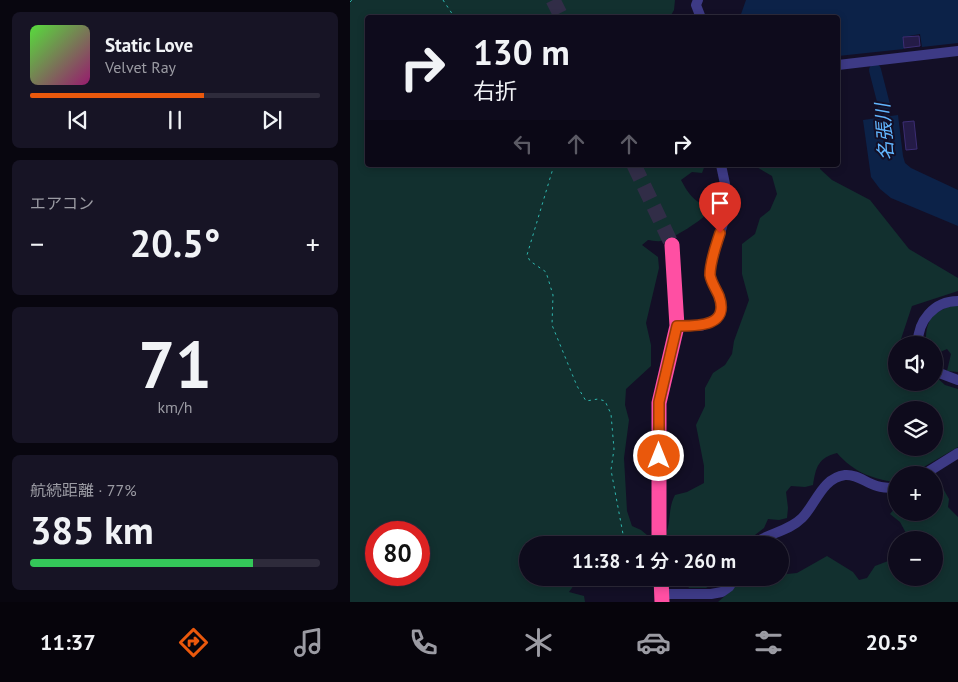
<!DOCTYPE html>
<html lang="ja">
<meta charset="utf-8">
<style>
:root{--surface:#0e0b1c;--page:#171425;--text:#f1f3f6;--muted:#9b9ba3;--line:#2e2b3b;--accent:#ea580c}
body{margin:0;font-family:"PT Sans","Noto Sans JP",sans-serif;background:var(--page);color:var(--text);height:100vh;display:flex;flex-direction:column;font-size:19px;white-space:nowrap}
*{box-sizing:border-box;margin:0}
p{font-size:16px;color:var(--muted)}
.icon{flex:none;width:28px;height:28px;fill:none;stroke:currentColor;stroke-width:2;stroke-linecap:round;stroke-linejoin:round}
.map{position:relative;flex:1;overflow:hidden}
.drawer{display:flex;flex-direction:column;gap:12px;padding:12px;background:#08060f;width:350px}
.drawer>*{flex:none}
.banner{position:absolute;left:15px;top:15px;width:475px;height:152px;border-radius:5px;box-shadow:0 2px 8px #0003,0 0 0 1px var(--line);background:#0e0b1c;color:var(--text);overflow:hidden}
.fabs{position:absolute;left:538px;top:336px;display:grid;gap:10px}
.fabs a{display:grid;place-items:center;width:55px;height:55px;border-radius:50%;background:var(--surface);box-shadow:0 2px 8px #0003,0 0 0 1px var(--line);font-size:25px}
.speed{position:absolute;left:15px;top:521px;display:flex;gap:10px;font-size:25px;font-weight:700;text-align:center}
.speed>*{display:grid;place-content:center;width:65px;height:65px;border-radius:50%;background:var(--surface);box-shadow:0 2px 8px #0003,0 0 0 1px var(--line);line-height:1}
.speed .limit{border:8px solid #d22;background:#fff;color:#111}
.pin{position:absolute;display:grid;place-items:center;width:42px;height:42px;color:#fff;margin:-51px -21px;border-radius:50% 50% 50% 0;rotate:-45deg;box-shadow:0 0 5px #0007}
.pin .icon{rotate:45deg}
.me{position:absolute;width:55px;margin:-28px;rotate:0deg;stroke-linejoin:round;filter:drop-shadow(0 0 4px #0008)}
.turn{display:flex;align-items:center;gap:18px;height:105px;padding:0 25px;font-size:22px}
.turn .icon{width:65px;height:65px;stroke-width:2.5}
.turn b{display:block;font-size:35px;line-height:42px}
.lanes{display:flex;align-items:center;height:48px;padding:0 25px;background:#0003;justify-content:center;gap:25px;direction:ltr}
.lanes .off{opacity:.35}
.big{font-size:38px;font-weight:600;line-height:1.1}
.drawer .widget{flex:1;display:flex;flex-direction:column;justify-content:center;gap:8px;min-width:0;padding:0 18px;border-radius:8px;background:var(--page)}
.drawer .dial{align-items:center;gap:0}
.dial b{font-size:65px;line-height:1}
.song{display:flex;align-items:center;gap:15px}
.cover{width:60px;height:60px;border-radius:8px;background:linear-gradient(135deg,hsl(110 70% 55%),hsl(320 70% 35%))}
.played{height:5px;border-radius:2px;background:linear-gradient(90deg,var(--accent) 60%,var(--line) 60%)}
.keys{display:flex;justify-content:space-around;direction:ltr}
.heat{display:flex;justify-content:space-between;align-items:center;font-size:28px;direction:ltr}
.charge{height:8px;border-radius:4px;background:linear-gradient(90deg,#34c759 77%,var(--line) 0)}
.trip{position:absolute;left:169px;top:536px;width:270px;height:50px;border-radius:25px;background:var(--surface);box-shadow:0 2px 8px #0003,0 0 0 1px var(--line);font-weight:600;line-height:50px;text-align:center}
.dock{display:flex;height:80px;justify-content:space-around;align-items:center;background:#06040b;color:var(--muted)}
.dock .icon{width:35px;height:35px}
.dock .active{color:var(--accent)}
.dock b{font-size:22px;color:var(--text)}
main{display:flex;flex:1;min-height:0}
.map>svg:first-child{display:block}
.green{fill:#12302f;fill-rule:evenodd}
.water{fill:#0c2248}
.lines{fill:none;stroke-linecap:round;stroke-linejoin:round}
.river{stroke:#0c2248;stroke-width:12}
.building{fill:#241b47;stroke:#3b2d73}
.highway-tunnel{stroke:#312d47;stroke-width:15;stroke-dasharray:15 8;stroke-linecap:butt}
.path{stroke:#2fb8b0;stroke-width:1;stroke-dasharray:2.5 4;stroke-linecap:butt}
.minor{stroke:#3d3a85;stroke-width:10}
.highway{stroke:#ff4fa3;stroke-width:15}
.route-casing{stroke:#983908;stroke-width:12}
.route{stroke:#ea580c;stroke-width:9}
.labels{text-anchor:middle;stroke-width:4;stroke-linejoin:round;paint-order:stroke}
.water-label{font-size:19px;font-style:italic;fill:#62b6ff;stroke:#130f26}
</style>
<main>
<section class="drawer">
<div class="widget">
<div class="song"><i class="cover"></i><div><b>Static Love</b><p>Velvet Ray</p></div></div>
<div class="played"></div>
<div class="keys"><svg class="icon" aria-label="previous" viewBox="0 0 24 24"><path d="M18 5L8 12l10 7zM5 5v14"/></svg><svg class="icon" aria-label="pause" viewBox="0 0 24 24"><path d="M8 5v14M16 5v14"/></svg><svg class="icon" aria-label="next" viewBox="0 0 24 24"><path d="M6 5l10 7-10 7zM19 5v14"/></svg></div>
</div>
<div class="widget"><p>エアコン</p>
<div class="heat"><a>−</a><b class="big">20.5°</b><a>+</a></div>
</div>
<div class="widget dial"><b>71</b><p>km/h</p></div>
<div class="widget"><p>航続距離 · 77%</p><b class="big">385 km</b><div class="charge"></div></div>
</section>
<div class="map">
<svg width="608" height="602" viewBox="0 0 608 602">
<rect width="100%" height="100%" fill="#130f26"/>
<path class="green" d="M0 0H325L324 10 320 17 18 18V165H355L352 173 342 172 331 180C340 197 345 202 363 209 353 219 323 240 310 241 307 242 301 240 298 240L292 245 308 257 309 268 296 323 301 345V366L276 389 275 405 279 420 274 458 277 511 282 526 291 530 297 535V544L178 545V578H229L219 592 234 596 235 602H0ZM69 532V575H26V532Z
M382 165H470V169L482 180 520 200 559 249 608 278V291L562 306 549 345H546V382H584V375L595 385 608 389V447L560 475H546V481L544 482C520 478 504 472 487 453 468 458 466 467 463 485L455 487 441 486 436 492 438 508 437 518 429 520 418 519 414 528 392 545H320L316 534C321 521 318 508 325 495L337 492 354 483V466L346 425 355 406V388L363 373 375 365 382 354 384 341 399 300 392 274V244L405 234 410 218 420 210 427 194 422 176 403 165 395 167H383ZM546 410H584V448H546Z
M608 304V372L597 371 601 354 597 349 588 353 584 352V345H576C575 318 583 311 608 304Z
M584 479 590 483 599 499 598 507 608 517V602H368L385 587 390 578H430V566L437 574 447 573 477 556 503 572 509 580 517 578 525 566 546 558V578H584V540H556L557 535 550 522 540 514 546 507V512H584Z
M333 578H374L356 588H339Z"/>
<path class="water" d="M396 0H608V43L572 47 570 34 553 37 554 49 488 56V18L390 17Z
M548 115 553 156 555 163 561 168 608 190V226L541 198 530 189 521 177 513 120Z"/>
<g class="lines">
<path class="river" d="M525 70 534 105 533 135"/>
</g>
<path class="building" d="M569 36 570 46 554 48 553 37Z
M564 121 567 149 556 150 553 122Z"/>
<g class="lines">
<path class="highway-tunnel" d="M203 0 212 18
M284 165 322 245"/>
<path class="path" d="M93 0 105 18
M0 2 2 0
M204 165 177 255 180 261 196 272 203 295 202 325 227 386 236 401 248 399 255 401 261 414 264 449 261 470 273 534 278 545"/>
<path class="minor" d="M348 0 346 5 351 18
M488 65 608 51
M327 326H351L366 319 370 313 372 307 369 297 360 277 361 264 379 203 371 165
M568 345C567 321 584 301 608 301
M584 371 608 380
M573 475 608 453
M402 545C417 533 438 532 452 518 466 504 472 478 495 475 507 474 516 483 527 486 533 488 540 488 546 488
M312 594H361L372 592 379 587 385 578"/>
<path class="highway" d="M309 545V403L327 326 322 245
M311 578 312 602"/>
</g>
<g class="lines">
<g class="route-casing">
<path id="route" d="M309 456V402L327 326C347 326 380 327 369 296 366 289 361 282 360 275 360 261 366 246 370 233"/>
</g>
<use href="#route" class="route"/>
</g>
<g class="labels">
<g class="water-label">
<text transform="translate(534 132) rotate(-94)" y="7">名張川</text>
</g>
</g>
</svg>
<div class="fabs">
<a><svg class="icon" aria-label="sound" viewBox="0 0 24 24"><path d="M4 9h4l5-4v14l-5-4H4zM17 9q2 3 0 6"/></svg></a>
<a><svg class="icon" aria-label="layers" viewBox="0 0 24 24"><path d="M12 4l9 5-9 5-9-5zM3 14l9 5 9-5"/></svg></a>
<a>+</a>
<a>−</a>
</div>
<div class="speed"><div class="limit">80</div></div>
<div class="pin" style="left:370px;top:233px;background:#d93025"><svg class="icon" aria-label="arrive" viewBox="0 0 24 24"><path d="M6 21V4h12l-3 4 3 4H6"/></svg></div>
<svg class="me" style="left:309px;top:456px" viewBox="-20 -20 40 40"><circle r="17" fill="#ea580c" stroke="#fff" stroke-width="3"/><path d="M0-11L8 9 0 5-8 9z" fill="#fff"/></svg>
<div class="trip">11:38 · 1 分 · 260 m</div>
<div class="banner">
<div class="turn"><svg class="icon" aria-label="right" viewBox="0 0 24 24"><path d="M7 20v-9h11M14 6l5 5-5 5"/></svg><div><b>130 m</b>右折</div></div>
<div class="lanes"><svg class="icon off" aria-label="left" viewBox="0 0 24 24"><path d="M17 20v-9H6M10 6l-5 5 5 5"/></svg><svg class="icon off" aria-label="ahead" viewBox="0 0 24 24"><path d="M12 20V5M6 11l6-6 6 6"/></svg><svg class="icon off" aria-label="ahead" viewBox="0 0 24 24"><path d="M12 20V5M6 11l6-6 6 6"/></svg><svg class="icon" aria-label="right" viewBox="0 0 24 24"><path d="M7 20v-9h11M14 6l5 5-5 5"/></svg></div>
</div>
</div>
</main>
<nav class="dock">
<b>11:37</b>
<svg class="icon active" aria-label="directions" viewBox="0 0 24 24"><path d="M12 3l9 9-9 9-9-9zM9 14v-3h6M13 9l2 2-2 2"/></svg>
<svg class="icon" aria-label="music" viewBox="0 0 24 24"><path d="M9 18V5l10-2v13"/><circle cx="6" cy="18" r="3"/><circle cx="16" cy="16" r="3"/></svg>
<svg class="icon" aria-label="phone" viewBox="0 0 24 24"><path d="M5 4h4l2 5-3 2q2 4 5 5l2-3 5 2v4C11 20 4 13 5 4z"/></svg>
<svg class="icon" aria-label="climate" viewBox="0 0 24 24"><path d="M12 3v18M4 7l16 10M4 17L20 7"/></svg>
<svg class="icon" aria-label="car" viewBox="0 0 24 24"><path d="M5 17H2v-5l4-1 3-4h7l3 4 3 1v5h-3M9 17h6M6 11h13"/><circle cx="7" cy="17" r="2"/><circle cx="17" cy="17" r="2"/></svg>
<svg class="icon" aria-label="filters" viewBox="0 0 24 24"><path d="M4 7h16M4 17h16"/><circle cx="9" cy="7" r="2"/><circle cx="15" cy="17" r="2"/></svg>
<b>20.5°</b>
</nav>
